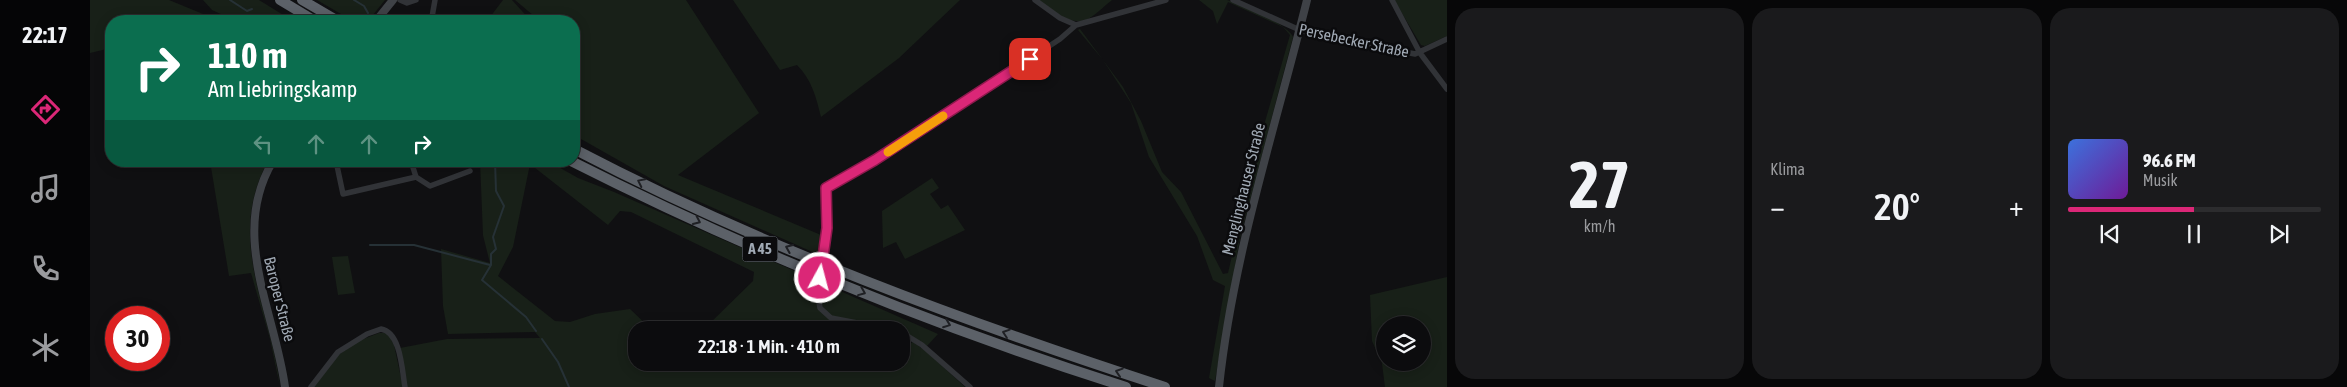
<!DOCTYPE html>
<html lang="de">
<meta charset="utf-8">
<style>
:root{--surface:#0c0c0e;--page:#1a1a1c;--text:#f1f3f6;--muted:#9a9b9e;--line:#2c2c2e;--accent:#db2777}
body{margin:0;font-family:"Asap Condensed",sans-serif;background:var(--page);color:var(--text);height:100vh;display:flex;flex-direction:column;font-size:19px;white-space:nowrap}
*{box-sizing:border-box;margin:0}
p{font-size:16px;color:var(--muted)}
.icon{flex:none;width:28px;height:28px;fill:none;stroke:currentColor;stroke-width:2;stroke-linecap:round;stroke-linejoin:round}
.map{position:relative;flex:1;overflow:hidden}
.panel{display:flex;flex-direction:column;gap:8px;padding:8px;background:#070708;width:900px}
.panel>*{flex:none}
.top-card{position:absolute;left:15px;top:15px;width:475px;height:152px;border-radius:20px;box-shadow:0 2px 12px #0003,0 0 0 1px var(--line);background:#0b6e4f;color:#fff;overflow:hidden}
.controls{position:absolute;left:1286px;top:316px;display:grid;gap:10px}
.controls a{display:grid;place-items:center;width:55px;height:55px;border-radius:50%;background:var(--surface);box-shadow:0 2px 12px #0003,0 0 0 1px var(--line);font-size:25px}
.speed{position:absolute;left:15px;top:306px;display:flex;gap:10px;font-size:25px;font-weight:700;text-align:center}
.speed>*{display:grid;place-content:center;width:65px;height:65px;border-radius:50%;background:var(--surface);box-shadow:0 2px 12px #0003,0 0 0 1px var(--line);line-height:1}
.speed .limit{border:8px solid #d22;background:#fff;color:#111}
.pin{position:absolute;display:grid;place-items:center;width:42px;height:42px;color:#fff;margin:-21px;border-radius:10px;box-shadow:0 2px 8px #0006}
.me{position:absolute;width:55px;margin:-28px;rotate:7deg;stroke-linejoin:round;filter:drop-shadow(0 0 4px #0008)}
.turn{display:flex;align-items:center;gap:18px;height:105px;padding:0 20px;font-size:22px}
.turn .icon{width:65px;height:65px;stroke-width:2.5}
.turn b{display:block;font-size:35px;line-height:42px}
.lanes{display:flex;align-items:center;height:48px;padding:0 20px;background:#0003;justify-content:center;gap:25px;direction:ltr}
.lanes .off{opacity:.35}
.big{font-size:38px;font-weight:600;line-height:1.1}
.panel .widget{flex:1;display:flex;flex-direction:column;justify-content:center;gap:8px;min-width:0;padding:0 18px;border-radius:20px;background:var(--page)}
.panel .dial{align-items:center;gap:0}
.dial b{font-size:65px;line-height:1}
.song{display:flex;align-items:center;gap:15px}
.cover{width:60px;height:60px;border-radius:8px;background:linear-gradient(135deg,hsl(220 70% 55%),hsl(280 70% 35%))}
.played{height:5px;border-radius:2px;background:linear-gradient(90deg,var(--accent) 50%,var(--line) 50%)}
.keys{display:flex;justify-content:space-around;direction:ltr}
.heat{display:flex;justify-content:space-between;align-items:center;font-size:28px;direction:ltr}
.panel .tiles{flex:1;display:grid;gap:8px;grid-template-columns:repeat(3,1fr)}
.trip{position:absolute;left:538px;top:321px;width:282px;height:50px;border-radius:20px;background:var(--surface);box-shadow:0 2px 12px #0003,0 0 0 1px var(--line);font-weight:600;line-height:50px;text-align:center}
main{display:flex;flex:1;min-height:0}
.menu{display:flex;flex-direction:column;width:90px;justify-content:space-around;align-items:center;background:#050506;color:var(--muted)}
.menu .icon{width:35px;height:35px}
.menu .active{color:var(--accent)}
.menu b{font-size:22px;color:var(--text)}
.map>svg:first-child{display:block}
.green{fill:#182018;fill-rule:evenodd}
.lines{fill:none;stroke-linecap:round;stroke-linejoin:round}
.stream{stroke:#263136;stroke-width:2}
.street{stroke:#313337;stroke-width:5.5}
.secondary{stroke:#3f4247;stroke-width:8}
.highway{stroke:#5c6168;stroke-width:10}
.street-bridge{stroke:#313337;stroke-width:5.5}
.oneway{stroke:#1f2024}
.route-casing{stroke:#8e194d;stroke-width:12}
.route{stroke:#db2777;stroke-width:9}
.slow{stroke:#f59e0b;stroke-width:9}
.labels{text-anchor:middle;stroke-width:5;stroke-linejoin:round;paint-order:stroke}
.shield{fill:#0b0b0d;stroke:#737a82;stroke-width:1}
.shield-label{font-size:15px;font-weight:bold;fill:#a0a9b4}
.street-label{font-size:16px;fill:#a0a9b4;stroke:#0b0b0d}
</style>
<main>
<nav class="menu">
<b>22:17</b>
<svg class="icon active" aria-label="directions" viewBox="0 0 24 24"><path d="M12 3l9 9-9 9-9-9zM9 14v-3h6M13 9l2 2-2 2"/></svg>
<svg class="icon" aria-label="music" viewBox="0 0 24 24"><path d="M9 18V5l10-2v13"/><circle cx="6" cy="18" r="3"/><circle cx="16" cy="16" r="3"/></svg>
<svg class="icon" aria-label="phone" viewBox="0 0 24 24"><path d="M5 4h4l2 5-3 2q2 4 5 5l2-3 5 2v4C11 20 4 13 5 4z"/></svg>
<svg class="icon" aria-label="climate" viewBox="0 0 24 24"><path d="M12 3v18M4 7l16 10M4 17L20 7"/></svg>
</nav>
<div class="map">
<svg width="1357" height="387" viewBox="0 0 1357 387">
<rect width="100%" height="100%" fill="#101012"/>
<path class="green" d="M0 0H79L130 21H21V48L0 53Z
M113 0H169L203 21H146L122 10Z
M227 0H295L278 21H263Z
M413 0H422L441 21H397Z
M425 0H596L669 113 588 175 731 235 727 254 574 186 484 135V21H450Z
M643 0H870L809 58 731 117C726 97 722 80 707 65L690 70Z
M949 0H1022C1014 6 1005 16 996 20 980 26 960 9 949 0Z
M1109 0C1118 0 1128 0 1137 0 1150 3 1199 25 1203 37L1150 238 1125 381 1119 378 1135 286 1123 280 1107 236 1059 157 1041 103 1013 60 988 30 990 29 1033 87 1051 121 1072 172 1091 192 1133 274 1138 273 1166 153 1200 35 1193 27 1138 2 1127 24 1123 11Z
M1304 0H1357V36L1335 46 1331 45Z
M120 161H178C135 239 181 309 190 387L180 339 161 273 139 276Z
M390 161H458L488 178 524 192 848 334 837 346 811 330H613L663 281 664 272 541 212 530 211 518 225 440 164 423 247 408 276 465 321 480 322 505 314 540 309 562 330H546V362H811V355H820L816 346 823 342 837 352 875 387H317L310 348 357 339 450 338 445 332 358 334 353 306 351 249 400 263 393 235Z
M842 178 849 188 840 194 851 209 858 205 875 230 815 259 806 242 793 248 792 211Z
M258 256 265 293 248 295 242 257Z
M1357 277V387H1295L1292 363 1282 341 1280 295ZM1295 325H1332V362H1295Z
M289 333H298L304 345 313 387H224L247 356 266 342Z"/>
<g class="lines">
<path class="stream" d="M140 0 157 11 162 9
M264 0 274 6 278 13
M302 18 321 21
M405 161 406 191 414 206 403 237 406 249 401 254V265L392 280 436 317 446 331
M280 245H324L400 265
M452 339 468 362 479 387"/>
<path class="street" d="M310 0 317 3 326 0
M945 0 970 18 986 25 1076 0
M1143 0 1212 31 1325 54 1357 39
M1302 0 1330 53 1357 89
M342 17 345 0
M246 161 253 194 326 177
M321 161 326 177 340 186 380 171
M734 241 737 215 736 188 795 154 970 39 986 25
M728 296 730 308 741 318 804 330
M811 332 832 345 880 387
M221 387 248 352 277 334 291 329C311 332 312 371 315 387"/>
<path class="secondary" d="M286 21 303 0
M183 161C139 234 185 312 195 387
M1129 387C1143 255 1185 129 1217 0"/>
<path class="highway" d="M190 0 225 21
M212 0 248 21
M484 149C671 247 875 322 1075 387
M481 161C659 251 846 327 1036 387"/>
<path class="street-bridge" d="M728 296 734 241"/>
</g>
<defs><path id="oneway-chevron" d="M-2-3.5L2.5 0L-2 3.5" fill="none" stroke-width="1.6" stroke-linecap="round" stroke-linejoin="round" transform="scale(1.25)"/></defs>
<g class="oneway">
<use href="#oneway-chevron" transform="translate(551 182) rotate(-154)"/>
<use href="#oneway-chevron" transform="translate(607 221) rotate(25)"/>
<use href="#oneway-chevron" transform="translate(699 248) rotate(-157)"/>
<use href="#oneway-chevron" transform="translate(772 292) rotate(22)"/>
<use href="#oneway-chevron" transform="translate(857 324) rotate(21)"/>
<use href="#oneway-chevron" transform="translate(916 333) rotate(-161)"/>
<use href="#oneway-chevron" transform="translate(1029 372) rotate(-162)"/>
</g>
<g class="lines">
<g class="route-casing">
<path id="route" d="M730 278 737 228 736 188 785 160 940 59"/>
</g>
<use href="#route" class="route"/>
<path class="slow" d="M798 152 853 116"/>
</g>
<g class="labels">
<rect class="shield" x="652.5" y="236.5" width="35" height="25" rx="4"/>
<g class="shield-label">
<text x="670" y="254">A 45</text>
</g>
<g class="street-label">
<text transform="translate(1264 40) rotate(12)" y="6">Persebecker Straße</text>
<text transform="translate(1153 189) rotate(-76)" y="6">Menglinghauser Straße</text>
<text transform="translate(190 299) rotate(76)" y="6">Baroper Straße</text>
</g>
</g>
</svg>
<div class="controls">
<a><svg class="icon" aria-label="layers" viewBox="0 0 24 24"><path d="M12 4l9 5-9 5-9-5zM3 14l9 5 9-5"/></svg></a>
</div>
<div class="speed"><div class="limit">30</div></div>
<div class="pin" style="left:940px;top:59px;background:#d93025"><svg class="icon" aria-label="arrive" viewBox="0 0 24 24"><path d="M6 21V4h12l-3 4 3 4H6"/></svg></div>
<svg class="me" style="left:730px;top:278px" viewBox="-20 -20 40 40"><circle r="17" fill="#db2777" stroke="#fff" stroke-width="3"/><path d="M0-11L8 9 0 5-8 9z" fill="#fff"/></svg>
<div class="trip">22:18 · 1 Min. · 410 m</div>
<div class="top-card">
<div class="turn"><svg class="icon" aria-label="right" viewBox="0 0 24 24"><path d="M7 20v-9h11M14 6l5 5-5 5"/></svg><div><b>110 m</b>Am Liebringskamp</div></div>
<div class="lanes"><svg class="icon off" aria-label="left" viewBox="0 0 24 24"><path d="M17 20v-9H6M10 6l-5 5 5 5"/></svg><svg class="icon off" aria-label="ahead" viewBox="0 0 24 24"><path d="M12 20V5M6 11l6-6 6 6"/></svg><svg class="icon off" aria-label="ahead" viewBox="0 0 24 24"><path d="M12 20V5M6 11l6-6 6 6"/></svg><svg class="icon" aria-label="right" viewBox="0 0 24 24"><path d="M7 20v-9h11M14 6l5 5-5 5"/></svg></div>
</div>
</div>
<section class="panel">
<div class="tiles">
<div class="widget dial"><b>27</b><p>km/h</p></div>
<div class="widget"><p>Klima</p>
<div class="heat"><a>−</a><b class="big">20°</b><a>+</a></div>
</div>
<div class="widget">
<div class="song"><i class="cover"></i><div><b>96.6 FM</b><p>Musik</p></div></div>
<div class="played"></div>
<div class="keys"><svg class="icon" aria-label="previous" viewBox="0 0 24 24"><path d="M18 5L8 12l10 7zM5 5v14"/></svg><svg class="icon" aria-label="pause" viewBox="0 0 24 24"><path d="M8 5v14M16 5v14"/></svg><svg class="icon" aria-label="next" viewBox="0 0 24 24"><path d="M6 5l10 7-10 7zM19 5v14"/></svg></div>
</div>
</div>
</section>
</main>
